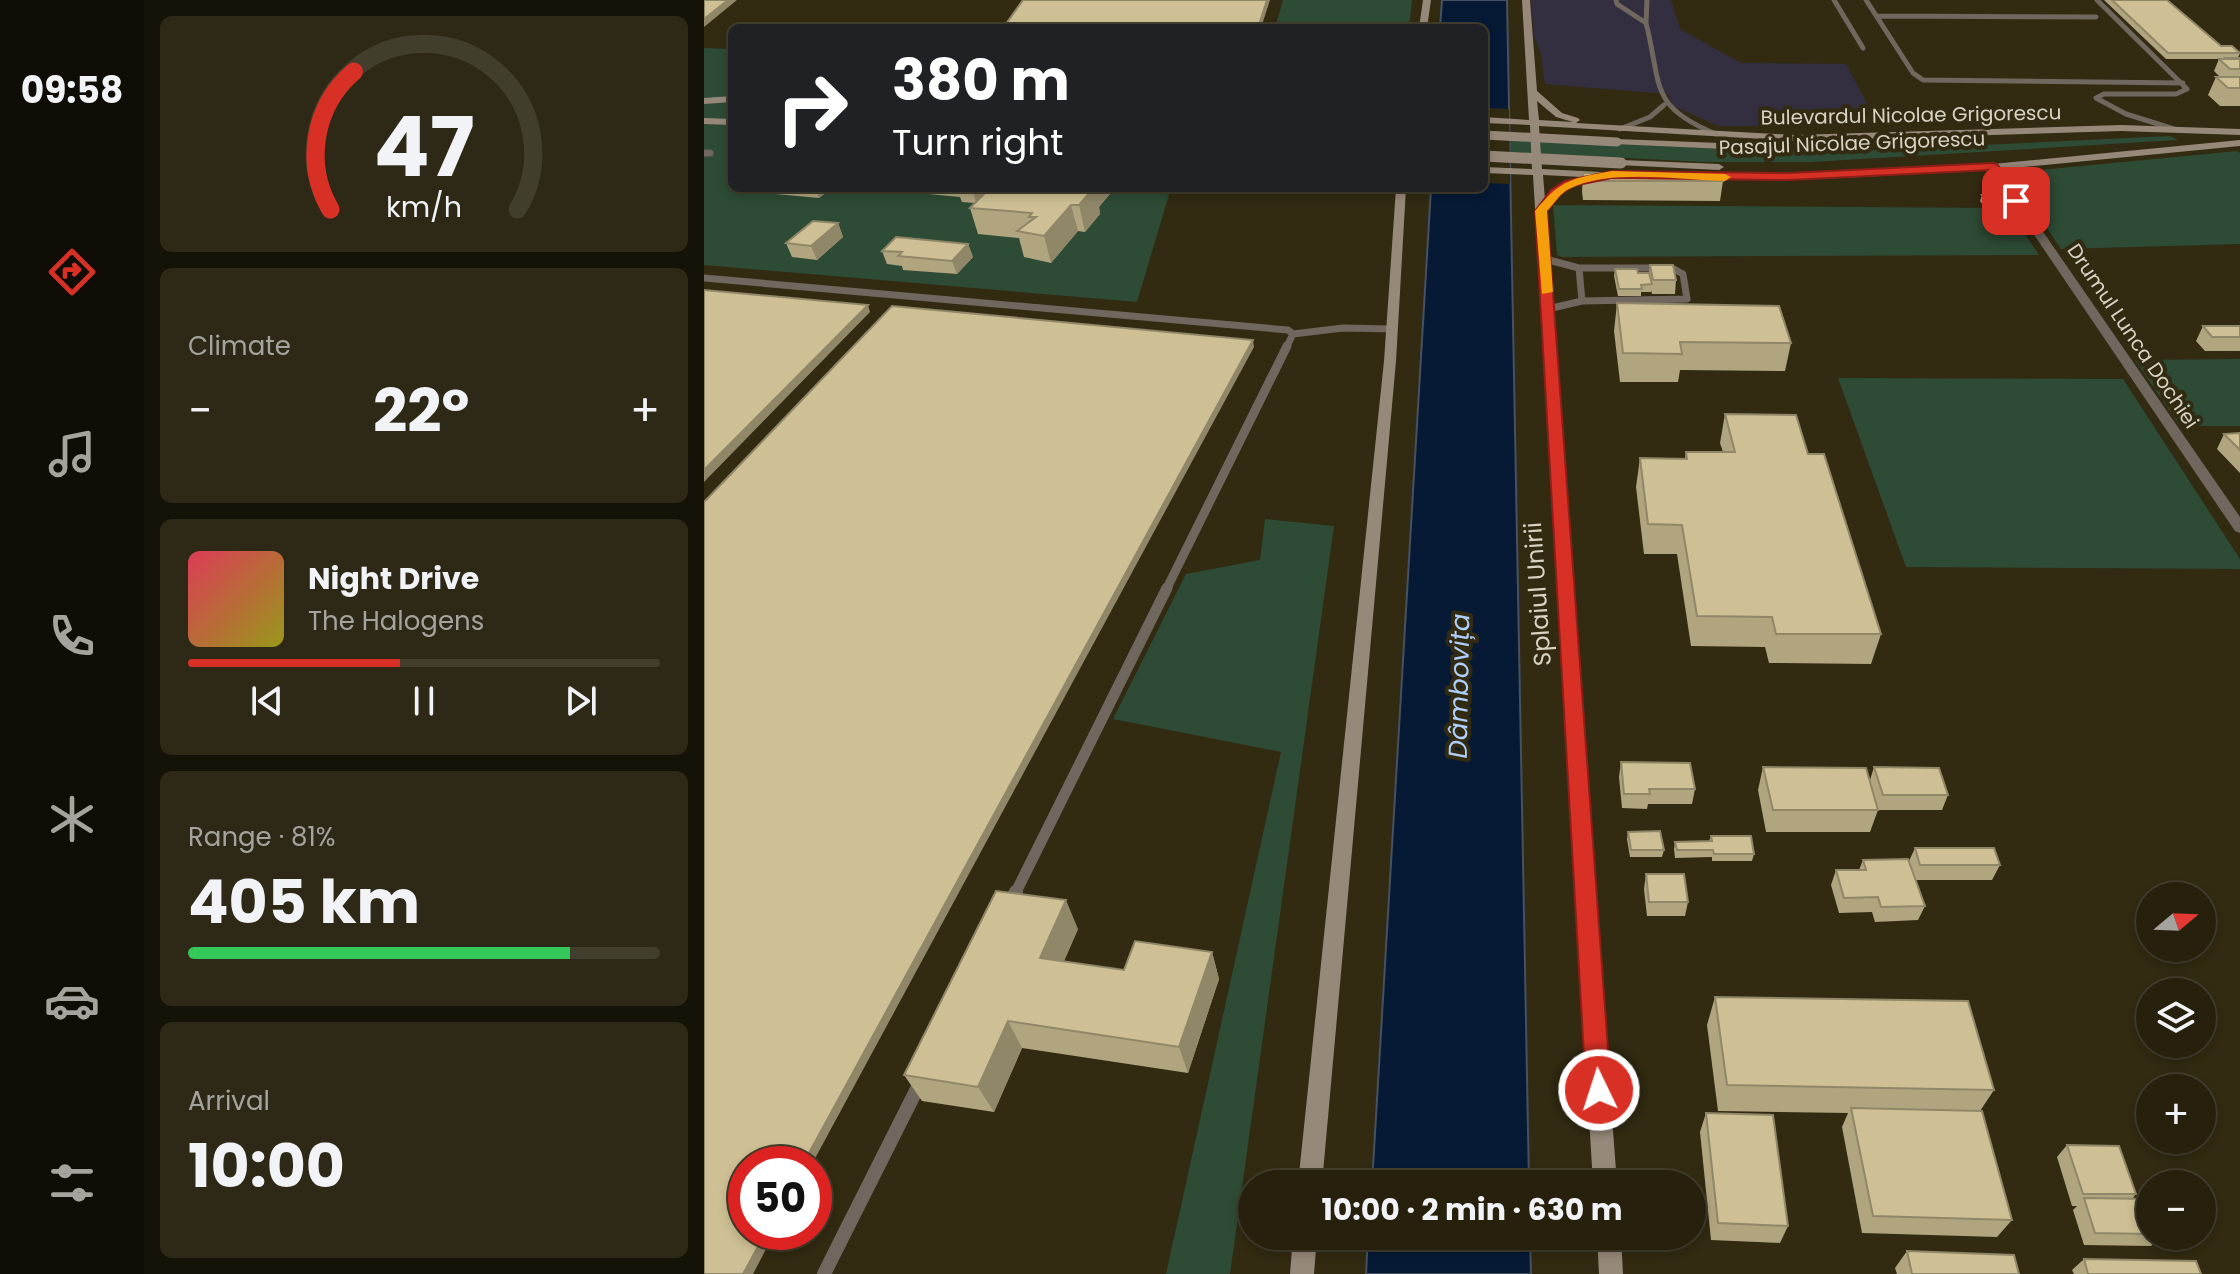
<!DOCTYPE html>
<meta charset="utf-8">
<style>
:root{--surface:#26200d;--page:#2e2816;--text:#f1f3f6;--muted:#a4a39d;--line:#423e2e;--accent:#d93025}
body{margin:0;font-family:Poppins,sans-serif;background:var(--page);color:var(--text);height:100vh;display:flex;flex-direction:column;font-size:30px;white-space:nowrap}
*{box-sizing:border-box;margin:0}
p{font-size:26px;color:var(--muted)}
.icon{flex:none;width:44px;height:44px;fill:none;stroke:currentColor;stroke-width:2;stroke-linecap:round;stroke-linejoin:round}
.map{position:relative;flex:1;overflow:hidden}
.side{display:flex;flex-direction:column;gap:16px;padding:16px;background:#151207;width:560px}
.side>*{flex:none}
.hud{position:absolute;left:24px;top:24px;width:760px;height:168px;border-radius:12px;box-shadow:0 4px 12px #0003,0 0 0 2px var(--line);background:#202124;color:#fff;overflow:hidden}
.needle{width:52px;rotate:71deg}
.tools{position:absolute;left:1432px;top:882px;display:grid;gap:16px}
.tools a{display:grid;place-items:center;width:80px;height:80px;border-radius:50%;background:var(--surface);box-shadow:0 4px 12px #0003,0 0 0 2px var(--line);font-size:40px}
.speed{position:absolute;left:24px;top:1146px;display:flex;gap:16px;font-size:40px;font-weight:700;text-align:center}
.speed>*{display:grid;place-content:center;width:104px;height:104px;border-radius:50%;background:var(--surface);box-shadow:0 4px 12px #0003,0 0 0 2px var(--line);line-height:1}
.speed .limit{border:12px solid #d22;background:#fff;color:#111}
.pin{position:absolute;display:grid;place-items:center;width:68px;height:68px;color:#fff;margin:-34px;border-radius:16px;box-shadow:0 4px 12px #0006}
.me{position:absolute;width:88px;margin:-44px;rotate:356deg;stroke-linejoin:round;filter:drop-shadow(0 0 6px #0008)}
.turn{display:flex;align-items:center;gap:28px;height:168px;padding:0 32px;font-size:36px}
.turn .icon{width:104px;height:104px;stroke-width:2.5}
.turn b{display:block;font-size:56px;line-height:68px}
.big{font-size:60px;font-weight:700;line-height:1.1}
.side .tile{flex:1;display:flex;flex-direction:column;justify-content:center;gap:12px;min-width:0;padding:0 28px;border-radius:12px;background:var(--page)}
.side .dial{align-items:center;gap:0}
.dial svg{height:208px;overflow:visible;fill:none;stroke:var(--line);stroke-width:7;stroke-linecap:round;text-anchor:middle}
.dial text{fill:var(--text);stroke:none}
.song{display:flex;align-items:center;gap:24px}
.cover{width:96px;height:96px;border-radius:12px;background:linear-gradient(135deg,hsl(350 70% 55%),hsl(60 70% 35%))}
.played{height:8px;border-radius:4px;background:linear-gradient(90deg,var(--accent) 45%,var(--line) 45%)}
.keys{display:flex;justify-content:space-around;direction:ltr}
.heat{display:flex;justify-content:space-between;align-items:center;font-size:44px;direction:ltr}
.charge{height:12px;border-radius:6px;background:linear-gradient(90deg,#34c759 81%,var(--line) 0)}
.trip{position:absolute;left:534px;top:1170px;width:468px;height:80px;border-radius:40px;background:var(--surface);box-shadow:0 4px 12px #0003,0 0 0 2px var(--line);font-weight:700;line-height:80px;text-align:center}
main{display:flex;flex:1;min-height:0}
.menu{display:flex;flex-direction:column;width:144px;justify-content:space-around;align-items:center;background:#0f0d05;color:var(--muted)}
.menu .icon{width:56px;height:56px}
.menu .selected{color:var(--accent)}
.menu b{font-size:36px;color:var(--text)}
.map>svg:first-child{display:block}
.industrial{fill:#342f40}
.green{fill:#2d4b35}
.water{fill:#061a36;stroke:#455261;stroke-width:2}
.pier{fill:#322a11}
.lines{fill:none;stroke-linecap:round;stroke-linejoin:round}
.service-far4{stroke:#70675e;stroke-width:5}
.service-far3{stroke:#70675e;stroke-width:7}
.service-far2{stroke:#70675e;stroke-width:9}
.service-far1{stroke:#70675e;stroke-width:11}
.service{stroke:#70675e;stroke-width:14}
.tertiary{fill:#70675e;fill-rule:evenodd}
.secondary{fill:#97897a;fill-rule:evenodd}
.secondary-bridge-far1{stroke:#97897a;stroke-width:9}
.secondary-bridge{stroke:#97897a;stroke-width:11}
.wall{fill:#b1a57f}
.shaded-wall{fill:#908668}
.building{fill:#cec094;stroke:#908668;stroke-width:2}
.route{fill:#d93025;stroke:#8d1f18;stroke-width:2}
.slow{fill:#f59e0b}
.labels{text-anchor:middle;stroke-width:8;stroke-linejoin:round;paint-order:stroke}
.far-street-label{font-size:20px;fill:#d8d3c5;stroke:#322a11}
.street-label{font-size:24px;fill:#d8d3c5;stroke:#322a11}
.water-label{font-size:26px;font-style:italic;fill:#afd0fd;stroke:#322a11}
</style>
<main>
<nav class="menu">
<b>09:58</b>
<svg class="icon selected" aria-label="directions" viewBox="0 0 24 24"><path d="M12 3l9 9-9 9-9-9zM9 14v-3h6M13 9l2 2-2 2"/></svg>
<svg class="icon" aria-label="music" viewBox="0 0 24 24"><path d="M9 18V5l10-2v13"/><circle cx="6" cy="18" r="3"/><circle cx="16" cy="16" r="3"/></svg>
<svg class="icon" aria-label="phone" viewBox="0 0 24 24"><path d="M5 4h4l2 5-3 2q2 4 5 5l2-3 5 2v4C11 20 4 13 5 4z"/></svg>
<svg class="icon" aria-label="climate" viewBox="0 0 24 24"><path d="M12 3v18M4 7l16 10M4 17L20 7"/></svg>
<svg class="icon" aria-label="car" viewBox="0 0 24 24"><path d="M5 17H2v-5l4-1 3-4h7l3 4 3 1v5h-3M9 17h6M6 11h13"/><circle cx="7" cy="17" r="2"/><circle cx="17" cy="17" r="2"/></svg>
<svg class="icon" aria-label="filters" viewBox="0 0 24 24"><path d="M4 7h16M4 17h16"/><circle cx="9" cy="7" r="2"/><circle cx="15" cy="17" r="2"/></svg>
</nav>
<section class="side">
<div class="tile dial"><svg viewBox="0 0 100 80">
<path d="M14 69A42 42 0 1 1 86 69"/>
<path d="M14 69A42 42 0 0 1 23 16" stroke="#d93025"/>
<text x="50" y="56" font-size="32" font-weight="700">47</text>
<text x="50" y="72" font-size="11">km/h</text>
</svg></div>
<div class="tile"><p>Climate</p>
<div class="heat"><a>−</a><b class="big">22°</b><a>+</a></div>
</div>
<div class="tile">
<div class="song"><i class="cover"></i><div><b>Night Drive</b><p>The Halogens</p></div></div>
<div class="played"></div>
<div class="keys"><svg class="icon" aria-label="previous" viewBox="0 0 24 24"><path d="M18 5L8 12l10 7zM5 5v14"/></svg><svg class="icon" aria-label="pause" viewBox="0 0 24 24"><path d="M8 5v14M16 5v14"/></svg><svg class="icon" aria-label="next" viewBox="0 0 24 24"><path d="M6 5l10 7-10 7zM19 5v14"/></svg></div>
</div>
<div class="tile"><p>Range · 81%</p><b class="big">405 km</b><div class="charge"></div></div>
<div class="tile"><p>Arrival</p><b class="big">10:00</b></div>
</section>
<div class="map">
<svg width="1536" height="1274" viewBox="0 0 1536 1274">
<rect width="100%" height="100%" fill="#322a11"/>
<path class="industrial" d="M827 0H967L976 29 1037 63 1142 64 1175 126H1014L969 106 964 94 841 84 837 54 830 37Z"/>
<path class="green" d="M579 0H708L705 28H571Z
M0 48 28 49V188H467L433 302 0 265Z
M1466 136 1474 140 1108 162H1000L780 151V137L996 148 1151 151Z
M1533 151 1536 153V244L1357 249 1306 173Z
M849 205 1304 208 1335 255 858 257 853 255Z
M1536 359V426H1476L1431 360Z
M1134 378 1419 379 1536 559V569L1202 567Z
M561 519 630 526 526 1274H462L577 752 409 719 482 574 556 560Z"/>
<path class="water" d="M738 0H803L825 1184H668L727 188H780V28H736Z
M664 1236H826L827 1274H662Z"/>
<path class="pier" d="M780 108 805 109 806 184 780 183Z"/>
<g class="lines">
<path class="service-far4" d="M912 0 913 4 942 23C958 85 944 106 1012 134
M1130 0 1159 48
M1162 0 1209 73 1219 80 1479 83
M1393 0 1483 89 1472 94H1400L1392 98 1422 114 1470 129
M1173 16 1392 17
M942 23 943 0
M916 129 946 117 960 105
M0 153H6"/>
<path class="service-far3" d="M0 153H6
M841 259 875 268 878 301 844 309
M875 268H968L979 274 983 299 878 301
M0 278 584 330 589 334 582 348
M589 334 639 328 688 329"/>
<path class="service-far2" d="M462 590 583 346"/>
<path class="service-far1" d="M311 894 463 588"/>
<path class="service" d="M306 904 312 892
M120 1274 218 1079"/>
<path class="tertiary" d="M1285 165H1293L1536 517V533L1531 531 1284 167Z"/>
<path class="secondary" d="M719 0H727L723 28H715Z
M818 0H826L833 91 858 113 874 118 876 120 872 123 1091 135 1417 125 1536 129V135L1417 131 1091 141 835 126 838 169 898 172 903 175 898 178H887V181L861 190 841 212 913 1184H889L829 175 780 173V167L828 169 826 125 780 123V117L825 120ZM833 101 852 117 869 122 835 120ZM839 175 878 177 853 186 841 200Z
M28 96V102L0 104V98Z
M0 118 28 119V125L0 124Z
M913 139 1042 144 1047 147 1042 150 910 144V140Z
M1536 140V146L1289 170 1138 178 997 180 992 177 997 174 1138 172 1289 164Z
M917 160 1015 164 1020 167 1015 170 914 165V161Z
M692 188H702L692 361 618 1184H594L680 361Z
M589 1236H613L610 1274H586Z
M893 1236H917L919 1274H895Z"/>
<path class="secondary-bridge-far1" d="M780 135 913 142"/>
<path class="secondary-bridge" d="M780 156 917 163"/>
</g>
<path class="wall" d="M1400 0H1463L1517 46 1536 53 1534 58H1536V106H1516L1504 95 1512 77H1516L1510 71 1515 59H1520H1462Z
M28 157V171L23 160Z
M879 173 1019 181 1016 201 879 200 878 192Z
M37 188H128L115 198 38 191Z
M170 188H410V189L395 207 396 214 381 232 374 231 347 263 320 257 315 238 274 234 266 208 271 203 258 202 256 197 170 189Z
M1278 195 1304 201 1302 208H1281L1276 201Z
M134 223 139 237 113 260 88 257 82 243Z
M264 244 269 257 253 274 199 270 198 266 183 264 178 251Z
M946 265 972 280 971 294H948L947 290V292H937V296H914L910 276 911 269 945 274Z
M913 303 1087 343 1081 371 976 370 974 382H916L910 331Z
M1499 326H1536V351H1501L1492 341Z
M1021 414 1104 454 1177 634 1167 664 1065 663 1061 647 987 646 973 554H940L932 487 936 458 981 459 982 452H1019L1016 443Z
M1536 433V473L1513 449 1520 434Z
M917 762 991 789 988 804H944L943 809 918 808 915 777Z
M1059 767 1166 780 1170 767 1244 795 1238 810H1174L1166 832H1062L1054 790Z
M924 832 960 850 958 857H926L923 839Z
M1007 836 1050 854 1048 861H1008V857L971 858 970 849 971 842 1005 841Z
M1211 848 1296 865 1288 880H1212L1221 906 1214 920 1171 922 1168 912 1135 913 1127 885 1132 870H1155L1159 860 1205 861Z
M942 874 984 902 981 916H943L940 889Z
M374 929 360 961 420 970 508 952 515 979 484 1073 318 1048 290 1112 218 1101 200 1075Z
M1011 997 1290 1090 1276 1111 1308 1220 1293 1237 1158 1233 1138 1127 1144 1113 1014 1111 1003 1025Z
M1002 1113 1084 1226 1076 1243 1007 1240 996 1132Z
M1363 1145 1432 1194 1428 1199H1446V1236H1457L1447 1246 1380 1245 1369 1210 1373 1206H1368L1353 1157Z
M1203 1251 1315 1274H1193L1191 1268Z
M1380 1259 1497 1274H1370L1368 1270Z"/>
<path class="shaded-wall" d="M24 0H33L0 27V19Z
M563 0H566L557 28H554Z
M111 188H128L115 198Z
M268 188H287L272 203Z
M384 188 410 189 395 207 396 214 381 232 375 205Z
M367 205 374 231 347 263 340 236Z
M134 223 139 237 113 260 107 246Z
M264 244 269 257 253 274 248 261Z
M164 305 166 312 0 482V470Z
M549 340 550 347 108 1164H99Z
M362 900 374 929 349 986 336 958Z
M508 952 515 979 484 1073 475 1047Z
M304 1021 318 1048 290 1112 274 1087Z
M62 1232H71L49 1274H39Z"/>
<path class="building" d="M0 0H24L0 19Z
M319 0H563L554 28H299Z
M1408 0H1463L1517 46H1528L1536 53H1464Z
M1520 58H1536V59H1522Z
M1515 59H1536V69H1526Z
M1512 77H1536V88H1524Z
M879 173H1016L1019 181H880Z
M286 188H390L375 205H367L340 236 313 231 332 217H325L328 213 266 208Z
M1278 195H1300L1304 201H1283Z
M109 221 134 223 107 246 82 243Z
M192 237 264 244 248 261 194 256 198 252 178 251Z
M946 265H969L972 280H949Z
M911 269H933L934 273H945L948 284 937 285 938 289H915Z
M0 290 164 305 0 470Z
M913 303 1075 306 1087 343 976 342 978 354 919 353Z
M188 306 549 340 99 1164H42V1232H62L39 1274H0V502Z
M1499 326H1536V337H1508Z
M1021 414 1092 415 1104 454H1120L1177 634H1072L1068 617 993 616 978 525 944 524 936 458 983 459 982 452H1031Z
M1536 433V450L1520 434Z
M917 762 986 763 991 789H945L946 794H920Z
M1059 767 1162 768 1174 810H1069Z
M1170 767 1235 768 1244 795H1179Z
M956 831 960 850H927L924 832Z
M1007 836H1047L1050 854H1010L1009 850H973L971 842 1008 841Z
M1211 848H1290L1296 865H1216Z
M1204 859 1221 906 1177 907 1174 897 1140 898 1132 870H1162L1159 860Z
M942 874H980L984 902H945Z
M292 891 362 900 336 958 420 970 431 941 508 952 475 1047 304 1021 274 1087 200 1075Z
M1011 997 1264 1001 1290 1090 1023 1085Z
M1147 1108 1278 1111 1308 1220 1169 1216Z
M1002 1113 1069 1115 1084 1226 1014 1223Z
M1363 1145 1415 1146 1432 1194H1379Z
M1380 1198 1446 1199V1234L1391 1233Z
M1203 1251 1310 1255 1315 1274H1208Z
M1380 1259 1492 1261 1497 1274H1384Z"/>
<path class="route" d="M1289 163 1293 164 1318 201 1316 203H1308L1286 170 1085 180 908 178 869 186 856 195 843 211 907 1090 904 1099 895 1102 886 1099 882 1090 831 211 847 190 861 181 908 171 1085 173Z"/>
<path class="slow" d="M908 171 1021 174 1027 177 1021 181C977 180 905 168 865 189 856 193 850 204 843 211L849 292 838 294 831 211C857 179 869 178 908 171Z"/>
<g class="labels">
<g class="far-street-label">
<text transform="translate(1207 115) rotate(-1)" y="7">Bulevardul Nicolae Grigorescu</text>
<text transform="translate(1148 143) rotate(-2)" y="7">Pasajul Nicolae Grigorescu</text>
<text transform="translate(1429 336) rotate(56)" y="7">Drumul Lunca Dochiei</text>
</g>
<g class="street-label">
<text transform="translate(834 594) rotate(-94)" y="8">Splaiul Unirii</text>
</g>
<g class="water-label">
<text transform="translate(755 686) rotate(-89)" y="9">Dâmbovița</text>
</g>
</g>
</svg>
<div class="tools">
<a><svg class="needle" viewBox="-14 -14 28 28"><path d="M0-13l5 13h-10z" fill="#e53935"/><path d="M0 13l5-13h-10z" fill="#a4a39d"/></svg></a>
<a><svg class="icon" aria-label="layers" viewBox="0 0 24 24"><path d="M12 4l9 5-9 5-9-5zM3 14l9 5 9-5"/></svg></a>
<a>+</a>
<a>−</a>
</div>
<div class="speed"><div class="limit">50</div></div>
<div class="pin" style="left:1312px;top:201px;background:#d93025"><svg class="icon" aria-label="arrive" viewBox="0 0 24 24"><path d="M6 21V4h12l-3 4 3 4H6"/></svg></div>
<svg class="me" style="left:895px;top:1090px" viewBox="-20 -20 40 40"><circle r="17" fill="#d93025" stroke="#fff" stroke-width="3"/><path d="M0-11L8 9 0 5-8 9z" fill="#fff"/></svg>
<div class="trip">10:00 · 2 min · 630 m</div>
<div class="hud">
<div class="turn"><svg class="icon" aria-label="right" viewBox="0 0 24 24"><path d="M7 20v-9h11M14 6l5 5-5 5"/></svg><div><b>380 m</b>Turn right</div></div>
</div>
</div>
</main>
